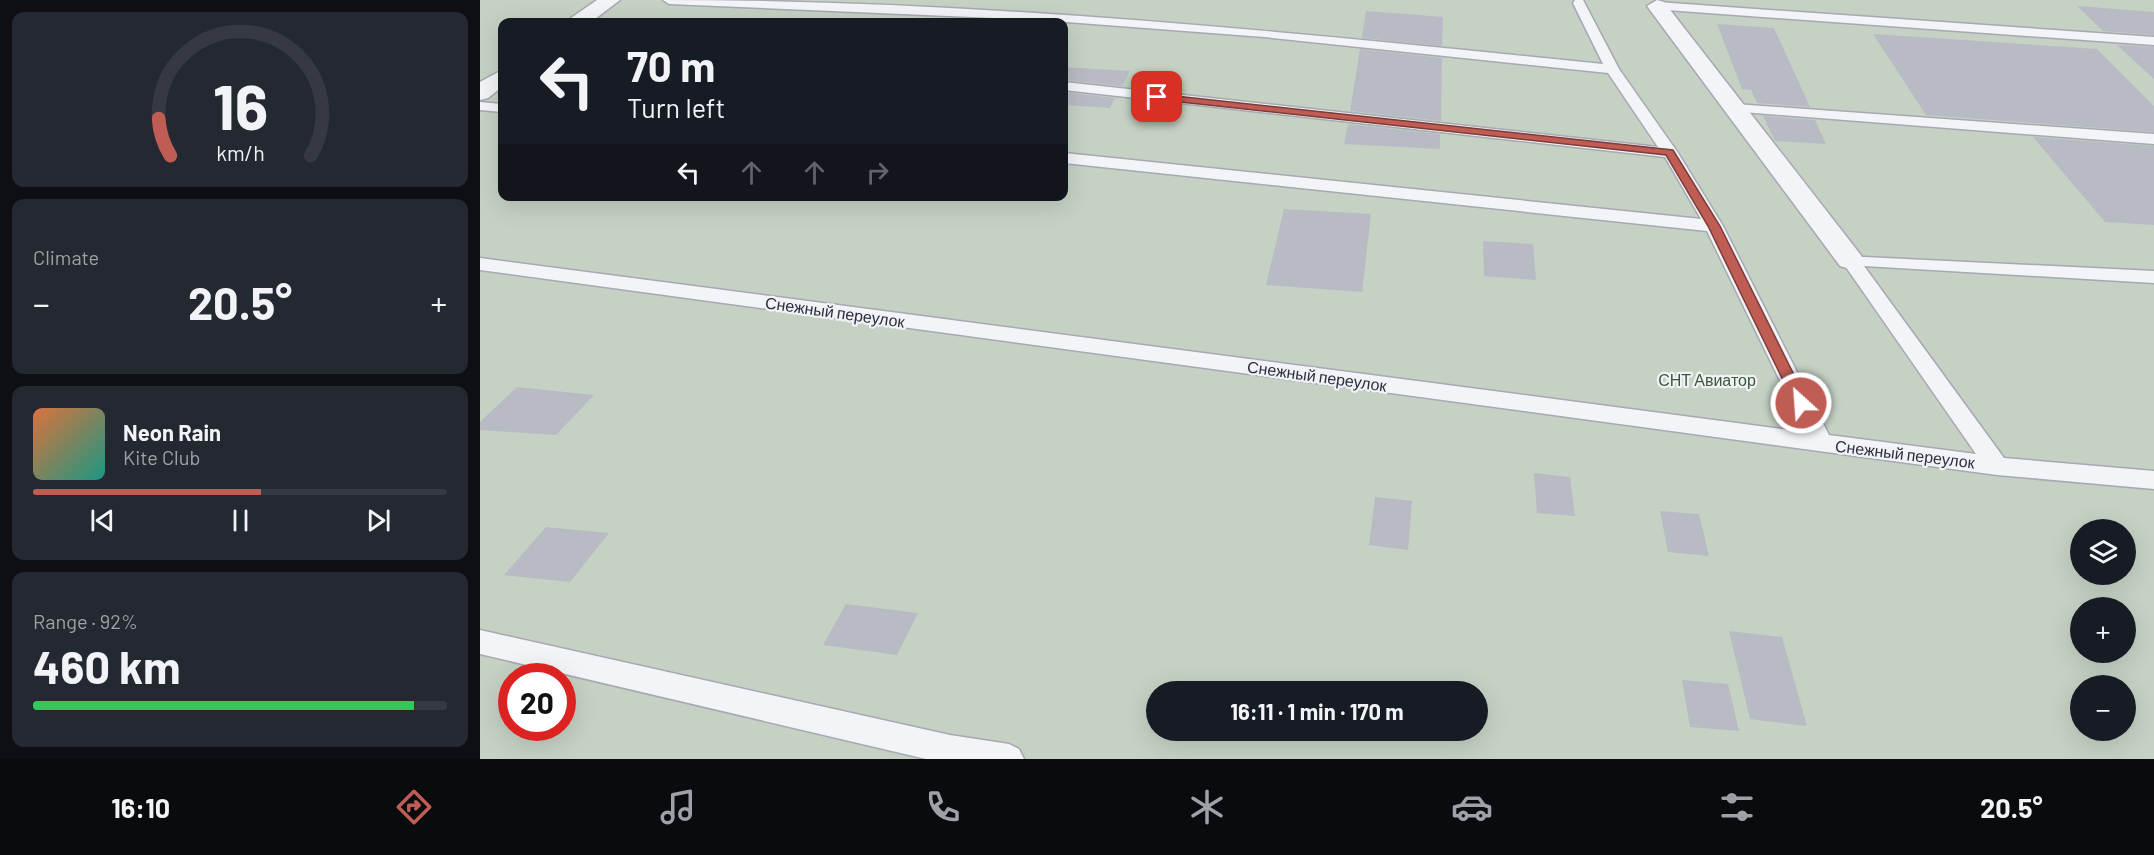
<!DOCTYPE html>
<meta charset="utf-8">
<style>
:root{--surface:#171b24;--page:#242831;--text:#f1f3f6;--muted:#9ea1a6;--line:#363941;--accent:#bf5d55}
body{margin:0;font-family:Barlow,sans-serif;background:var(--page);color:var(--text);height:100vh;display:flex;flex-direction:column;font-size:22px;white-space:nowrap}
*{box-sizing:border-box;margin:0}
p{font-size:20px;color:var(--muted)}
.icon{flex:none;width:33px;height:33px;fill:none;stroke:currentColor;stroke-width:2;stroke-linecap:round;stroke-linejoin:round}
.map{position:relative;flex:1;overflow:hidden}
.drawer{display:flex;flex-direction:column;gap:12px;padding:12px;background:#0d0f14;width:480px}
.drawer>*{flex:none}
.banner{position:absolute;left:18px;top:18px;width:570px;height:183px;border-radius:12px;box-shadow:0 6px 24px #0002;background:#171b24;color:var(--text);overflow:hidden}
.controls{position:absolute;left:1590px;top:519px;display:grid;gap:12px}
.controls a{display:grid;place-items:center;width:66px;height:66px;border-radius:50%;background:var(--surface);box-shadow:0 6px 24px #0002;font-size:30px}
.speed{position:absolute;left:18px;top:663px;display:flex;gap:12px;font-size:30px;font-weight:700;text-align:center}
.speed>*{display:grid;place-content:center;width:78px;height:78px;border-radius:50%;background:var(--surface);box-shadow:0 6px 24px #0002;line-height:1}
.speed .limit{border:9px solid #d22;background:#fff;color:#111}
.pin{position:absolute;display:grid;place-items:center;width:51px;height:51px;color:#fff;margin:-26px;border-radius:12px;box-shadow:0 3px 9px #0006}
.me{position:absolute;width:66px;margin:-33px;rotate:334deg;stroke-linejoin:round;filter:drop-shadow(0 0 4px #0008)}
.turn{display:flex;align-items:center;gap:21px;height:126px;padding:0 30px;font-size:27px}
.turn .icon{width:78px;height:78px;stroke-width:2.5}
.turn b{display:block;font-size:42px;line-height:51px}
.lanes{display:flex;align-items:center;height:57px;padding:0 30px;background:#0003;justify-content:center;gap:30px;direction:ltr}
.lanes .off{opacity:.35}
.big{font-size:45px;font-weight:700;line-height:1.1}
.drawer .widget{flex:1;display:flex;flex-direction:column;justify-content:center;gap:9px;min-width:0;padding:0 21px;border-radius:12px;background:var(--page)}
.drawer .dial{align-items:center;gap:0}
.dial svg{height:156px;overflow:visible;fill:none;stroke:var(--line);stroke-width:7;stroke-linecap:round;text-anchor:middle}
.dial text{fill:var(--text);stroke:none}
.song{display:flex;align-items:center;gap:18px}
.cover{width:72px;height:72px;border-radius:9px;background:linear-gradient(135deg,hsl(20 70% 55%),hsl(170 70% 35%))}
.played{height:6px;border-radius:3px;background:linear-gradient(90deg,var(--accent) 55%,var(--line) 55%)}
.keys{display:flex;justify-content:space-around;direction:ltr}
.heat{display:flex;justify-content:space-between;align-items:center;font-size:33px;direction:ltr}
.charge{height:9px;border-radius:4px;background:linear-gradient(90deg,#34c759 92%,var(--line) 0)}
.trip{position:absolute;left:666px;top:681px;width:342px;height:60px;border-radius:30px;background:var(--surface);box-shadow:0 6px 24px #0002;font-weight:700;line-height:60px;text-align:center}
.dock{display:flex;height:96px;justify-content:space-around;align-items:center;background:#090b0e;color:var(--muted)}
.dock .icon{width:42px;height:42px}
.dock .selected{color:var(--accent)}
.dock b{font-size:27px;color:var(--text)}
main{display:flex;flex:1;min-height:0}
.map>svg:first-child{display:block}
.green{fill:#c4d1c3;fill-rule:evenodd}
.building{fill:#b9bbc4}
.lines{fill:none;stroke-linecap:round;stroke-linejoin:round}
.service-casing{stroke:#a7a8b2;stroke-width:3}
.minor-casing{stroke:#a7a8b2;stroke-width:3}
.service{fill:#f3f4f7;fill-rule:evenodd}
.minor{fill:#f3f4f7;fill-rule:evenodd}
.route{fill:#bf5d55;stroke:#7c3c37;stroke-width:1.5}
.labels{text-anchor:middle;stroke-width:4.5;stroke-linejoin:round;paint-order:stroke}
.street-label{font-size:16px;fill:#2b2e3e;stroke:#f1f2f6}
.park-label{font-size:16px;fill:#3a583b;stroke:#f1f2f6}
</style>
<main>
<section class="drawer">
<div class="widget dial"><svg viewBox="0 0 100 80">
<path d="M14 69A42 42 0 1 1 86 69"/>
<path d="M14 69A42 42 0 0 1 8 50" stroke="#bf5d55"/>
<text x="50" y="56" font-size="32" font-weight="700">16</text>
<text x="50" y="72" font-size="11">km/h</text>
</svg></div>
<div class="widget"><p>Climate</p>
<div class="heat"><a>−</a><b class="big">20.5°</b><a>+</a></div>
</div>
<div class="widget">
<div class="song"><i class="cover"></i><div><b>Neon Rain</b><p>Kite Club</p></div></div>
<div class="played"></div>
<div class="keys"><svg class="icon" aria-label="previous" viewBox="0 0 24 24"><path d="M18 5L8 12l10 7zM5 5v14"/></svg><svg class="icon" aria-label="pause" viewBox="0 0 24 24"><path d="M8 5v14M16 5v14"/></svg><svg class="icon" aria-label="next" viewBox="0 0 24 24"><path d="M6 5l10 7-10 7zM19 5v14"/></svg></div>
</div>
<div class="widget"><p>Range · 92%</p><b class="big">460 km</b><div class="charge"></div></div>
</section>
<div class="map">
<svg width="1674" height="759" viewBox="0 0 1674 759">
<rect width="100%" height="100%" fill="#e1e2e8"/>
<path class="green" d="M0 0H1674V759H0ZM22 22H584V196H22ZM1600 530H1646V574H1600ZM1600 608H1646V652H1600ZM32 676H82V728H32ZM1600 686H1646V730H1600ZM676 692H998V730H676Z"/>
<path class="building" d="M1597 6 1674 12V35L1623 31Z
M886 11 963 17 962 46 882 38Z
M1237 24 1294 28 1330 107 1277 103 1271 90 1262 89Z
M1393 34 1617 49 1674 106V132L1446 115Z
M1637 45 1674 47V79Z
M880 49 962 58 961 121 870 111Z
M584 67 650 71 642 86 584 80Z
M584 92 635 98 630 108 584 105Z
M1283 116 1335 120 1346 144 1295 141Z
M868 124 960 134V149L864 144Z
M1553 137 1674 146V225L1625 222Z
M804 209 891 214 882 292 786 285Z
M1003 241 1053 244 1056 280 1004 276Z
M37 387 114 395 76 435 0 430V422Z
M1054 473 1090 477 1095 516 1057 513Z
M895 497 932 501 928 550 889 545Z
M1180 511 1219 514 1229 556 1188 552Z
M66 527 129 533 90 582 24 575Z
M366 604 438 613 417 655 343 645Z
M1249 631 1302 637 1327 726 1270 719Z
M1202 680 1248 684 1259 731 1210 727Z"/>
<g class="lines">
<g class="service-casing">
<path id="service" d="M183 0C497 0 810 32 1123 64L1093 3 1095 0H1103L1139 69 1198 153 1243 226 1349 435 1496 454 1361 260 1364 256 1674 271V283L1384 266 1524 458 1674 471V489L1517 475 0 270V258L1325 432 1227 231 584 163V153L1221 219 1185 157 584 90V82L1178 147 1128 73 784 37 560 20 189 4Z
M1177 2 1674 37V45L1173 9V3Z
M0 102 22 104V112L0 110Z
M1255 104 1674 134V144L1250 111 1248 108Z
M0 630 470 735 529 744 539 749 544 759H446L0 654Z"/>
</g>
<g class="minor-casing">
<path id="minor" d="M117 0H140L111 22H88L91 18Z
M1177 0 1184 2 1380 254 1384 260 1380 266 1370 269 1360 266 1167 6Z
M22 70V87L8 98 0 100V82Z"/>
</g>
<use href="#service" class="service"/>
<use href="#minor" class="minor"/>
</g>
<path class="route" d="M677 94 1193 150 1240 226 1328 403 1326 407H1316L1228 226 1186 155 673 99 672 97Z"/>
<g class="labels">
<g class="street-label">
<text transform="translate(355 312) rotate(8)" y="6">Снежный переулок</text>
<text transform="translate(837 376) rotate(8)" y="6">Снежный переулок</text>
<text transform="translate(1425 454) rotate(7)" y="6">Снежный переулок</text>
</g>
<g class="park-label">
<text x="1227" y="386">СНТ Авиатор</text>
</g>
</g>
</svg>
<div class="controls">
<a><svg class="icon" aria-label="layers" viewBox="0 0 24 24"><path d="M12 4l9 5-9 5-9-5zM3 14l9 5 9-5"/></svg></a>
<a>+</a>
<a>−</a>
</div>
<div class="speed"><div class="limit">20</div></div>
<div class="pin" style="left:677px;top:97px;background:#d93025"><svg class="icon" aria-label="arrive" viewBox="0 0 24 24"><path d="M6 21V4h12l-3 4 3 4H6"/></svg></div>
<svg class="me" style="left:1321px;top:403px" viewBox="-20 -20 40 40"><circle r="17" fill="#bf5d55" stroke="#fff" stroke-width="3"/><path d="M0-11L8 9 0 5-8 9z" fill="#fff"/></svg>
<div class="trip">16:11 · 1 min · 170 m</div>
<div class="banner">
<div class="turn"><svg class="icon" aria-label="left" viewBox="0 0 24 24"><path d="M17 20v-9H6M10 6l-5 5 5 5"/></svg><div><b>70 m</b>Turn left</div></div>
<div class="lanes"><svg class="icon" aria-label="left" viewBox="0 0 24 24"><path d="M17 20v-9H6M10 6l-5 5 5 5"/></svg><svg class="icon off" aria-label="ahead" viewBox="0 0 24 24"><path d="M12 20V5M6 11l6-6 6 6"/></svg><svg class="icon off" aria-label="ahead" viewBox="0 0 24 24"><path d="M12 20V5M6 11l6-6 6 6"/></svg><svg class="icon off" aria-label="right" viewBox="0 0 24 24"><path d="M7 20v-9h11M14 6l5 5-5 5"/></svg></div>
</div>
</div>
</main>
<nav class="dock">
<b>16:10</b>
<svg class="icon selected" aria-label="directions" viewBox="0 0 24 24"><path d="M12 3l9 9-9 9-9-9zM9 14v-3h6M13 9l2 2-2 2"/></svg>
<svg class="icon" aria-label="music" viewBox="0 0 24 24"><path d="M9 18V5l10-2v13"/><circle cx="6" cy="18" r="3"/><circle cx="16" cy="16" r="3"/></svg>
<svg class="icon" aria-label="phone" viewBox="0 0 24 24"><path d="M5 4h4l2 5-3 2q2 4 5 5l2-3 5 2v4C11 20 4 13 5 4z"/></svg>
<svg class="icon" aria-label="climate" viewBox="0 0 24 24"><path d="M12 3v18M4 7l16 10M4 17L20 7"/></svg>
<svg class="icon" aria-label="car" viewBox="0 0 24 24"><path d="M5 17H2v-5l4-1 3-4h7l3 4 3 1v5h-3M9 17h6M6 11h13"/><circle cx="7" cy="17" r="2"/><circle cx="17" cy="17" r="2"/></svg>
<svg class="icon" aria-label="filters" viewBox="0 0 24 24"><path d="M4 7h16M4 17h16"/><circle cx="9" cy="7" r="2"/><circle cx="15" cy="17" r="2"/></svg>
<b>20.5°</b>
</nav>
